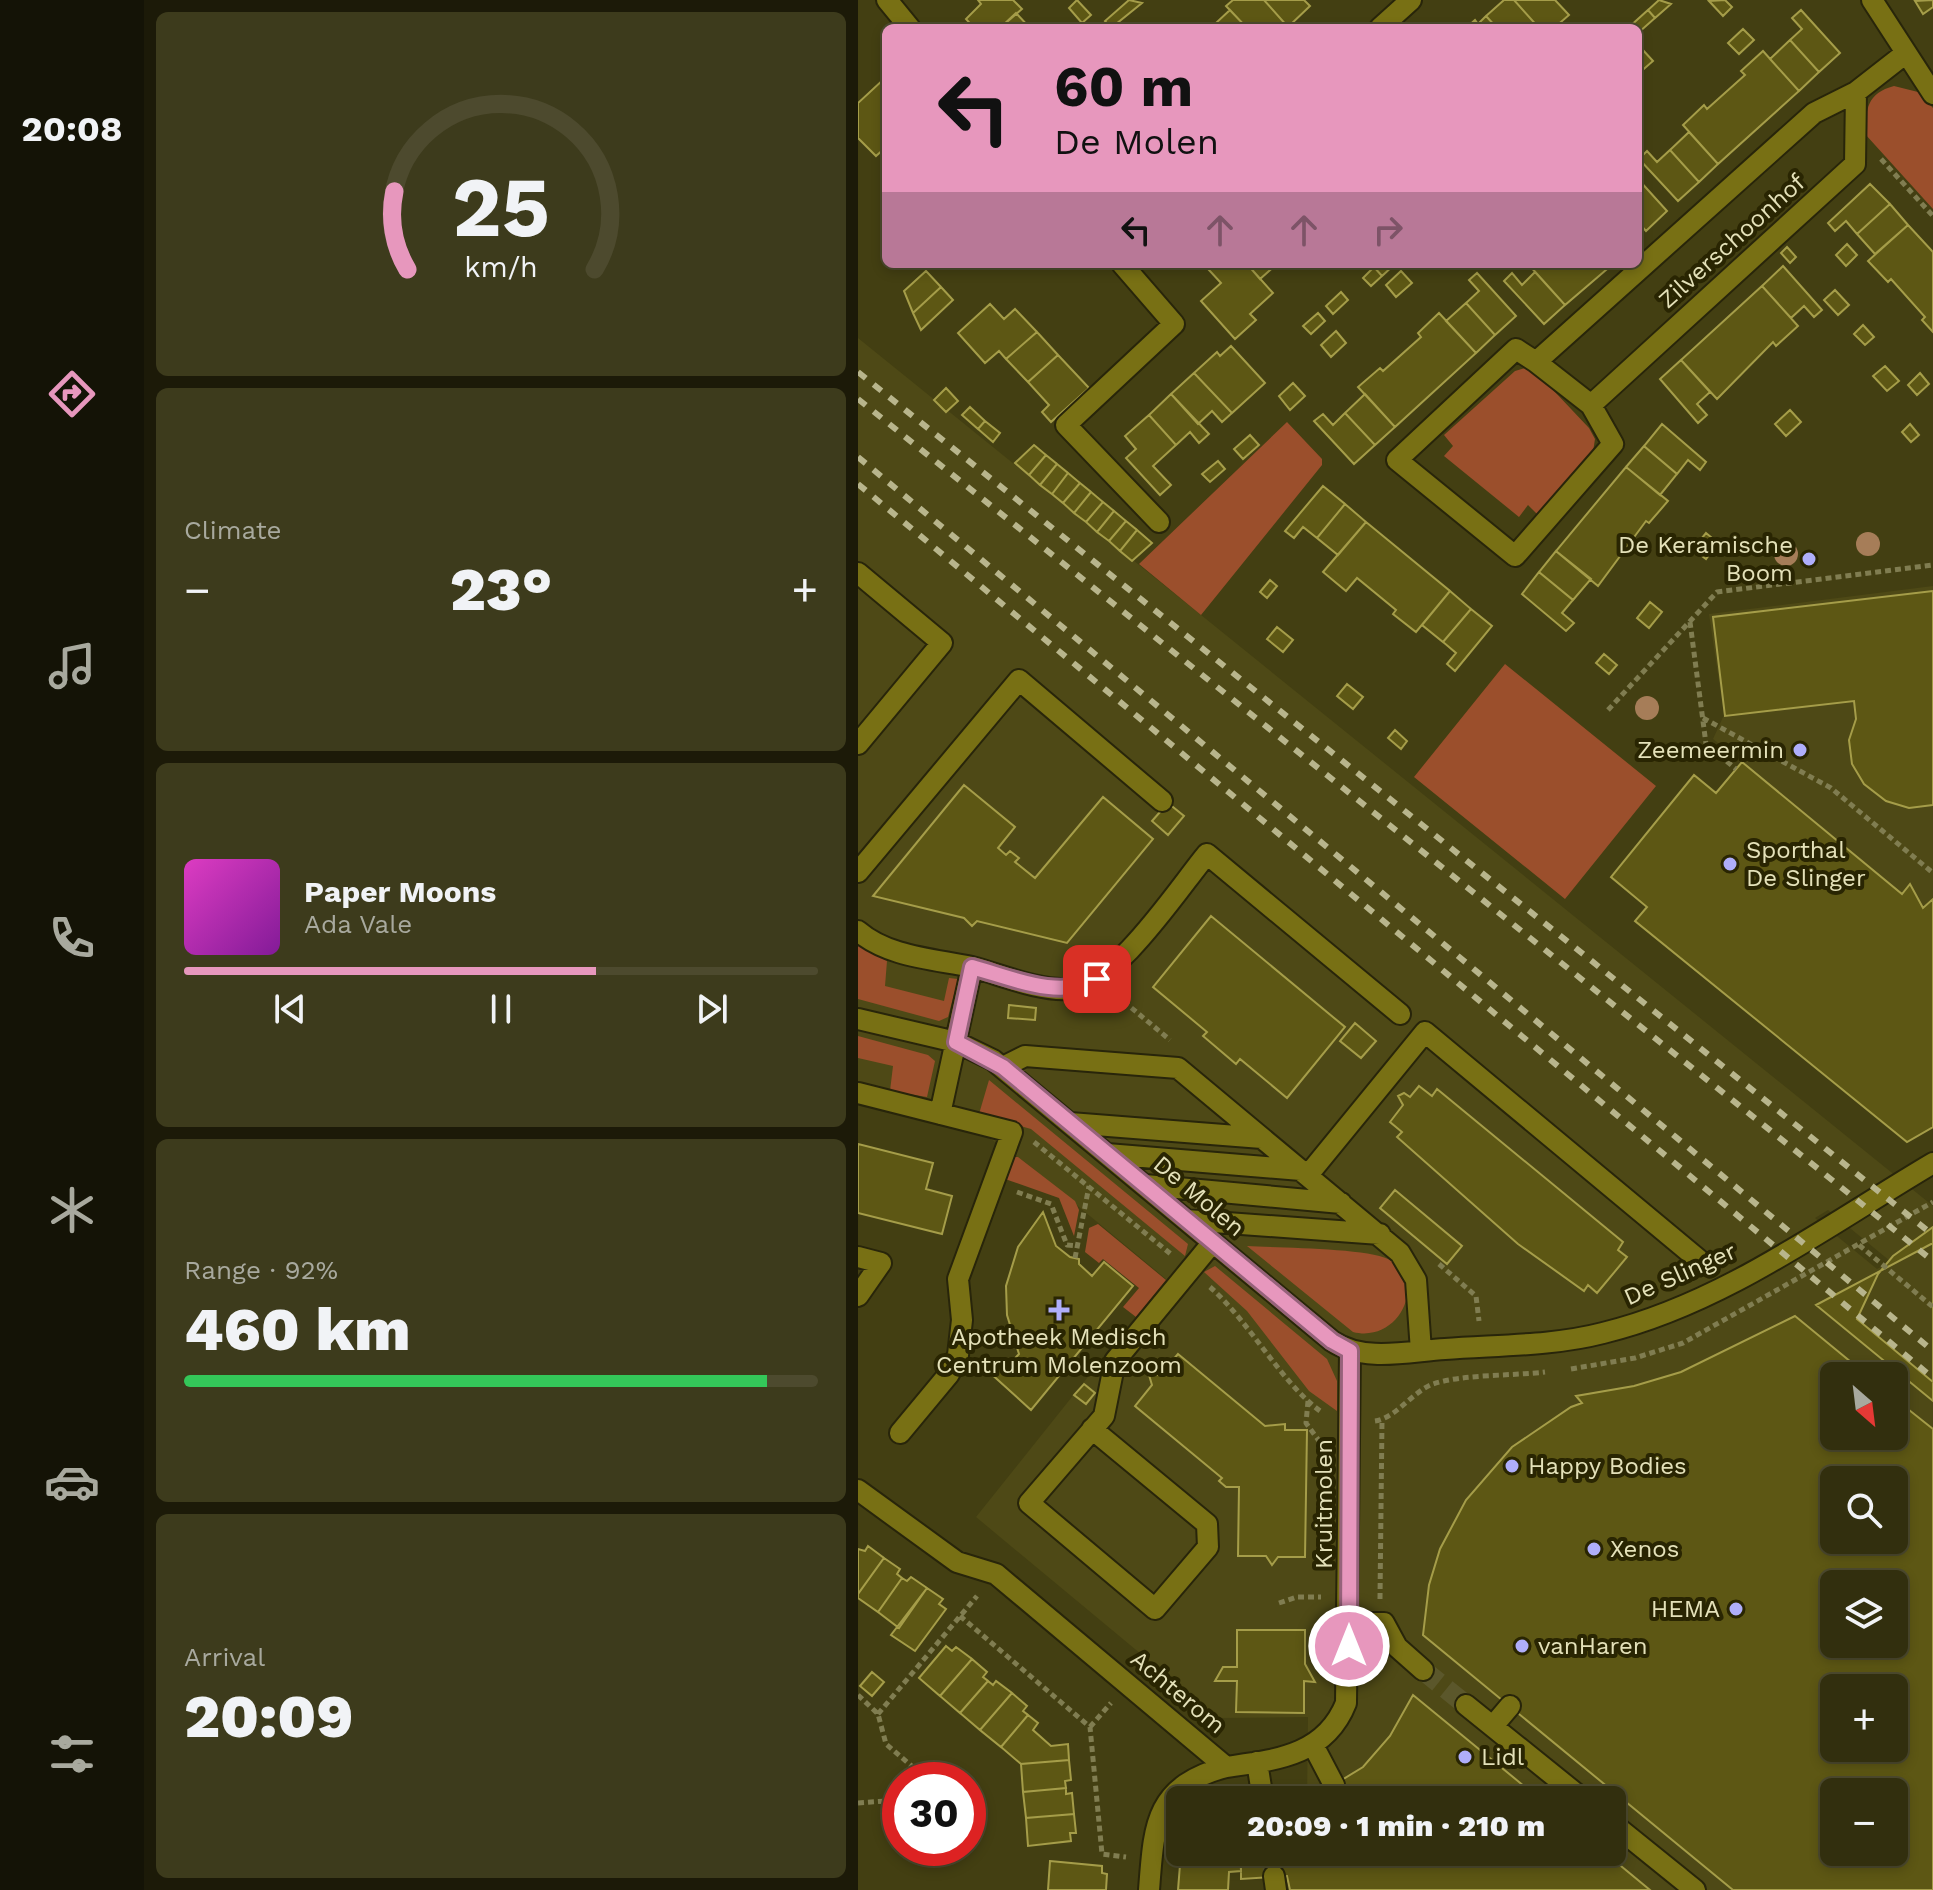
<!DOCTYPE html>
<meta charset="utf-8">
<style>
:root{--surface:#322f0e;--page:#3d3b1c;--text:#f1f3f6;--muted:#a8a99e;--line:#4d4a2e;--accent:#e797bd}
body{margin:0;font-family:"Work Sans",sans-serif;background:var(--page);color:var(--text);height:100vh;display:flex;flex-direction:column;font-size:30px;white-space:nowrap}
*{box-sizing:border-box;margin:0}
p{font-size:26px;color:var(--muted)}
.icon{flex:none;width:44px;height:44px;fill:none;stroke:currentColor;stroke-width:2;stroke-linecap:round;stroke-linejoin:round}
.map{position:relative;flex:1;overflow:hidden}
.drawer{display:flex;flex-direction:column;gap:12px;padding:12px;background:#1c1a08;width:714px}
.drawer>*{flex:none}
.hud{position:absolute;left:24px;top:24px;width:760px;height:244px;border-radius:12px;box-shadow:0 4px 12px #0003,0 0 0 2px var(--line);background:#e797bd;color:#111;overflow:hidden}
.needle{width:52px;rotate:152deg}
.fabs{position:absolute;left:962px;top:1362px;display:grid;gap:16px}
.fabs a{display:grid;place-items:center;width:88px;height:88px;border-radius:12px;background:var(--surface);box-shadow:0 4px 12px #0003,0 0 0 2px var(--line);font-size:40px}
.speed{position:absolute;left:24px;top:1762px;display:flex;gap:16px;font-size:40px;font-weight:700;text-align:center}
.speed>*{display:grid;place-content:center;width:104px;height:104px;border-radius:50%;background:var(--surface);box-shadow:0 4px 12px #0003,0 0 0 2px var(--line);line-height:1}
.speed .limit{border:12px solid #d22;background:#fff;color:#111}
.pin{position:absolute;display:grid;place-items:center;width:68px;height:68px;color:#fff;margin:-34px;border-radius:16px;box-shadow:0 4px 12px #0006}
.me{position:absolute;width:88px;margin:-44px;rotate:0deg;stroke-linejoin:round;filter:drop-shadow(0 0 6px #0008)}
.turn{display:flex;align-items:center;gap:28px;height:168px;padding:0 40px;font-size:36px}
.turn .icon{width:104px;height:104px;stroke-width:2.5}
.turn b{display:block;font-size:56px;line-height:68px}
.lanes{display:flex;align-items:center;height:76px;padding:0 40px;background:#0003;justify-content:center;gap:40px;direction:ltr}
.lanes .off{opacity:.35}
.big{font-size:60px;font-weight:800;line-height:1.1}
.drawer .widget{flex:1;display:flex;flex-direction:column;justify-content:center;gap:12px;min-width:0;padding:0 28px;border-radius:12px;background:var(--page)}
.drawer .dial{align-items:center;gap:0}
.dial svg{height:208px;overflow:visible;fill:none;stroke:var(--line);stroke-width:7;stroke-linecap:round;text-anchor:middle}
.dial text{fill:var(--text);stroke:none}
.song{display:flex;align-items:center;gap:24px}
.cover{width:96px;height:96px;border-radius:12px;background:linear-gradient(135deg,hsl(310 70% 55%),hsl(290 70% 35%))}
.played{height:8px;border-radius:4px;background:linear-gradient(90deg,var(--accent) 65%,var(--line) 65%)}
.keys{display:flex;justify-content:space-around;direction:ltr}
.heat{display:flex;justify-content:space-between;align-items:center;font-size:44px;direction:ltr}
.charge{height:12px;border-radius:6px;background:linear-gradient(90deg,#34c759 92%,var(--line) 0)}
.trip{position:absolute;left:308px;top:1786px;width:460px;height:80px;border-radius:12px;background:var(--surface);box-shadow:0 4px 12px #0003,0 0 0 2px var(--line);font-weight:800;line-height:80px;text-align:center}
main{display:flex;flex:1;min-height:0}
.dock{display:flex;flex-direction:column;width:144px;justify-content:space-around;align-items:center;background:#141306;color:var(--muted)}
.dock .icon{width:56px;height:56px}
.dock .current{color:var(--accent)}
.dock b{font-size:36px;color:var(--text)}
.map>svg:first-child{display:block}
.built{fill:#4e4916;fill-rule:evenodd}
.green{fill:#9b4f2c}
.building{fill:#5d5714;stroke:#a59d49;stroke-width:2;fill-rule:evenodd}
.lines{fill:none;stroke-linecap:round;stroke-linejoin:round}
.minor-tunnel{stroke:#5b572b;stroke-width:20;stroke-dasharray:20 10;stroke-linecap:butt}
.minor-casing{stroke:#28250a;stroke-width:24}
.path{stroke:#807d51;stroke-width:5;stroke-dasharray:6 4;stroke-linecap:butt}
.minor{stroke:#787014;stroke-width:20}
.rail{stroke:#b8b58c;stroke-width:6;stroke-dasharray:10 10;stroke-linecap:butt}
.tree{fill:#a67d58}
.route-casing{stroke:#96627b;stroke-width:20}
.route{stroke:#e797bd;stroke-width:14}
.poi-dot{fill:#afaefa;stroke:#292502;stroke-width:3}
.labels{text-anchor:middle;stroke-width:8;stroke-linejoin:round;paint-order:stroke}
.street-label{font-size:24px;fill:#e4e1b9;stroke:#292502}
.poi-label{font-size:24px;fill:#e4e1b9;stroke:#292502;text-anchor:start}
</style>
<main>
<nav class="dock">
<b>20:08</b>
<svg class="icon current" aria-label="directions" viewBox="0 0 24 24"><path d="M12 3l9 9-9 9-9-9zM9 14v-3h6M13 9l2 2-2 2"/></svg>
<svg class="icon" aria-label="music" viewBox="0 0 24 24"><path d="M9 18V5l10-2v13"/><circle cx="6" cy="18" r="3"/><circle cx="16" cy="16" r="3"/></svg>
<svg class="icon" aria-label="phone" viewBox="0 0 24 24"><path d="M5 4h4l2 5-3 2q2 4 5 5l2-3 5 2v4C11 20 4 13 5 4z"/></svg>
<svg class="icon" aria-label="climate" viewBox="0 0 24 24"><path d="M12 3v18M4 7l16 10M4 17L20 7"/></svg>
<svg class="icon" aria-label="car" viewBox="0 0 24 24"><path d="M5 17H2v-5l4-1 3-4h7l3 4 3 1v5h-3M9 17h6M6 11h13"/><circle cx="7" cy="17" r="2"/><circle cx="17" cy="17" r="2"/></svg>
<svg class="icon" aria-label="filters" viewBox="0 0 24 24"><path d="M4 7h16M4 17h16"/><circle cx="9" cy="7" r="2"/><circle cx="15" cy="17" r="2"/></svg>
</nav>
<section class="drawer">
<div class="widget dial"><svg viewBox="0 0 100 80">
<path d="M14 69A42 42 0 1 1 86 69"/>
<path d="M14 69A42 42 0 0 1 9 39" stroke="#e797bd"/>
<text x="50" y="56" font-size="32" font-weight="700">25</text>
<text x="50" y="72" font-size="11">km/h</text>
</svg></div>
<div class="widget"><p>Climate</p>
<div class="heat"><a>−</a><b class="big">23°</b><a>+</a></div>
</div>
<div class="widget">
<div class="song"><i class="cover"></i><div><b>Paper Moons</b><p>Ada Vale</p></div></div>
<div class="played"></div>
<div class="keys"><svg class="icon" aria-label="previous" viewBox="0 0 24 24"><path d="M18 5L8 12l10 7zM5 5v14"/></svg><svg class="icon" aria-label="pause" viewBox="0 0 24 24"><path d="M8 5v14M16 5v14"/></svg><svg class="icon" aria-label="next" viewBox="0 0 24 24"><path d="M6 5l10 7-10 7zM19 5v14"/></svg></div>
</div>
<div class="widget"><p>Range · 92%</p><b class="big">460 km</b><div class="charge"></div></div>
<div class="widget"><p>Arrival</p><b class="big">20:09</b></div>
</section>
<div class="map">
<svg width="1075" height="1890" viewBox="0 0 1075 1890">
<rect width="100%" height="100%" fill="#433f12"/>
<path class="built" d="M0 338 1075 1206V1890H447L448 1852H754V1800H449L450 1717 360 1718 118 1517 308 1279 168 1163 124 1133 0 1102ZM970 1210 1032 1261V1262L1019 1269 957 1218ZM976 1376H1036V1436H976ZM976 1480H1036V1540H976ZM976 1584H1036V1644H976ZM976 1688H1036V1748H976ZM976 1792H1036V1852H976Z
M1075 586V920L855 739 866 715 851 614Z"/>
<path class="green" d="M1036 86 1060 92 1075 108V209L1007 134C1008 109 1009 93 1036 86Z
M667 368 679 373 731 428 737 439 735 452 681 516 670 505 661 517 586 456 595 446 586 435 657 371Z
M429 422 464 459V465L343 615 281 564Z
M647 664 798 786 707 899 556 777Z
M0 945 29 961 27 986 86 1001 91 978 100 979 90 1017 81 1021 0 999Z
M0 1036 70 1055 77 1061 69 1097 32 1091 35 1066 0 1058Z
M131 1080 330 1244 327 1256 173 1129 121 1114Z
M156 1157H160L217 1201 221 1210 216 1236 201 1198 147 1179Z
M240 1224 308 1280 278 1317 265 1307 281 1288 245 1259 241 1263 227 1252 231 1228Z
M389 1246C419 1248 508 1248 530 1259 571 1279 542 1344 495 1332Z
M357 1266 469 1359 479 1381V1411L451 1391 389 1311 346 1272Z"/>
<path class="building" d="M120 0H155L164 9 142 28H116L108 19 123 4Z
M219 0 233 15 224 23 211 8Z
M271 0 284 3 253 28 247 21Z
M375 0H406L430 27 389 28 368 6Z
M406 0H446L452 6 430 27Z
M646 0H656L681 28H639L628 16Z
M656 0H697L711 15 696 28H681Z
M801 0 813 4 797 18 790 10Z
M867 0 874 7 865 16 851 1Z
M1075 0V7L1065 14 1057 1Z
M372 10 389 28H364L359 22Z
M790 10 797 18 780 33V28H770Z
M943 10 982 53 961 72 932 40 944 29 934 18Z
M158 13 172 28H142Z
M628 16 639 28H608L617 20 620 24Z
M885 29 896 40 881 54 870 43Z
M932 40 961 72 941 91 912 59Z
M784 49 795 61 780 74V53Z
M905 51 941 91 860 164 825 125 846 105 849 109 887 75 883 71Z
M27 78 28 147 18 156 0 138V103Z
M831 132 860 164 841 182 812 150Z
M812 150 841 182 820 201 781 159 789 151 799 162Z
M780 179 809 211 788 231 780 222Z
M1012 184 1032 204 999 234 988 221 977 231 970 223Z
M1032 204 1050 225 1017 254 999 234Z
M1050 225 1075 252V332L1064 320 1067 317 1033 279 1030 282 1010 261Z
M989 244 999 255 988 266 978 255Z
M929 247 938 257 932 263 923 253Z
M358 264H389L415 293 392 314 398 320 377 339 343 301 363 283 351 270Z
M389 264H419L402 279Z
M520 264H537L524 276 516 267Z
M755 264 707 305 671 265V264Z
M925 266 964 310 956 317 946 306 933 318 904 286Z
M516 267 524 276 513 286 505 278Z
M68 271 83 287 55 313 46 291Z
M543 271 554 283 538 297 528 285Z
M677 272 707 305 686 324 646 281 654 273 664 285Z
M619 273 658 316 637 335 608 303 621 291 611 280Z
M904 286 940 326 918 346 915 342 859 399 823 360Z
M83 287 95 300 63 330 55 313Z
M977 290 991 305 980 315 966 300Z
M483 292 490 300 475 314 468 306Z
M608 303 637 335 618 353 588 321Z
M132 304 146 319 157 309 179 332 148 359 141 351 127 363 100 333Z
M460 313 467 321 453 334 445 326Z
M581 313 618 353 537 427 500 387 522 368 525 371 563 337 560 333Z
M1005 325 1016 337 1007 345 996 334Z
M478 331 488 343 473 357 463 345Z
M179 332 200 355 170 382 148 359Z
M373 346 407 383 374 413 336 373 359 352 362 356Z
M200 355 231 388 193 422 184 412 191 405 170 382Z
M823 360 852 392 839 404 849 415 840 423 802 379Z
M1027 366 1041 381 1029 391 1015 376Z
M336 373 374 413 364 422 354 411 340 424 313 394Z
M1062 373 1071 384 1059 395 1050 385Z
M435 383 447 396 432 410 421 396Z
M88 388 100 401 88 412 76 400Z
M313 394 351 434 341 443 332 432 318 445 291 415Z
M507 394 537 427 517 445 487 413Z
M112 407 127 421 120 429 104 415Z
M932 410 943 422 928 436 917 424Z
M487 413 517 445 496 464 456 421 465 414 475 425Z
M291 415 318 445 295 466 313 485 302 495 268 458 278 449 267 436Z
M127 421 142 433 135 442 120 429Z
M804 424 848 462 842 470 830 460 819 474 786 446Z
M1052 424 1061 435 1053 442 1044 432Z
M392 435 401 445 385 459 376 449Z
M176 445 188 455 171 475 157 463Z
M786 446 819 474 802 495 768 467Z
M188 455 199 464 182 485 171 475Z
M360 461 367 469 352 482 344 474Z
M199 464 210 473 194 494 182 485Z
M768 467 810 501 791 523 788 521 740 586 698 551Z
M210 473 222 483 205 503 194 494Z
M222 483 233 492 216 513 205 503Z
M465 486 487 504 459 538 445 527 436 538 427 531Z
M233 492 245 502 228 522 216 513Z
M245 502 256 511 239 532 228 522Z
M487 504 508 522 480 555 459 538Z
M256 511 268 521 251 541 239 532Z
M268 521 279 530 262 551 251 541Z
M508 522 592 591 558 632 535 614 538 610 499 578 488 591 465 572Z
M279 530 294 543 274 561 262 551Z
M848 533 860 543 848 559 835 549Z
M698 551 733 579 715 600 681 572Z
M681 572 715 600 704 613 716 623 708 631 664 594Z
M412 580 419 586 409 598 402 592Z
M592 591 613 609 585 642 564 625Z
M1075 591V805L1051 808 1028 801 1006 784 994 764 991 740 998 719 996 701 867 716 855 617Z
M792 602 804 612 791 628 779 618Z
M613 609 634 626 597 671 589 664 598 653 585 642Z
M419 627 435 640 425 652 409 639Z
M746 654 759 665 751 674 738 663Z
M489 684 505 697 495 709 479 696Z
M537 730 549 741 543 749 530 738Z
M884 762 1044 894 1052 884 1065 908 1075 899V1127L1049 1142 777 921 789 907 753 877 836 775 858 793Z
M106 785 157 827 140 848 148 855 152 851 161 858 157 862 177 878 245 797 295 839 209 943 119 921 114 926 106 918 15 896Z
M310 803 326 816 310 835 294 821Z
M353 916 487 1027 429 1098 382 1059 378 1064 345 1036 349 1032 295 987Z
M151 1005 178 1008 177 1020 150 1018Z
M497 1023 518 1041 503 1058 482 1041Z
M561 1086 574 1096 579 1089 765 1242 760 1250 769 1257 739 1293 730 1285 726 1291 660 1244 539 1137 544 1132 532 1122 545 1105 540 1096 546 1093 552 1097Z
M0 1144 75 1163 68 1189 94 1196 84 1234 0 1213Z
M537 1190 604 1246 589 1264 522 1208Z
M185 1212 198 1246 212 1257 221 1259V1264L234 1276 246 1262 275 1286 173 1410 130 1371 136 1362 149 1367 161 1354 149 1315 148 1286 160 1247Z
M1075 1227V1382L999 1319 1020 1274 1035 1256Z
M1075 1243V1401L958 1305Z
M937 1316 1010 1376H976V1436H1036V1398L1075 1429V1890H875L565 1635 571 1585 582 1549 608 1500 654 1447 713 1407 724 1403 718 1396 776 1386 823 1372ZM976 1480H1036V1540H976ZM976 1584H1036V1644H976ZM976 1688H1036V1748H976ZM976 1792H1036V1852H976Z
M320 1354 407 1426 427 1424V1430H449L447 1557H420L414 1565 408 1556H380L381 1487H368L361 1481 364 1478 277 1406 294 1385 291 1375H302Z
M226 1384 237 1393 228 1404 216 1395Z
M10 1546 26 1558 0 1594V1549L7 1551Z
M26 1558 42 1569 39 1574 44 1578 20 1612 0 1598V1594Z
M53 1577 69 1588 41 1628 20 1612 44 1578 49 1581Z
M69 1588 85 1599 81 1604 88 1609 57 1651 33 1635Z
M379 1630H447V1664L457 1682 446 1681V1713L378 1712 379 1681H357L365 1667H379Z
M88 1646 94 1651 98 1647 114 1659 82 1696 61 1678Z
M114 1659 129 1672 125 1677 130 1681 102 1713 82 1696Z
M14 1672 26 1682 14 1696 2 1686Z
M130 1681 135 1685 138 1681 154 1693 122 1730 102 1713Z
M154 1693 169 1706 165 1711 170 1715 143 1747 122 1730Z
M555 1695 683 1800H451L505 1767 532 1736Z
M170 1715 180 1723 175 1730 193 1746 210 1744 211 1760 163 1764 143 1747Z
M211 1760 213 1780 207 1781 208 1788 165 1792 163 1764Z
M208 1788V1794L214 1793 216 1814 168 1818 165 1792Z
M42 1809V1824L25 1823 26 1810Z
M216 1814 218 1833H212L213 1841 170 1846 168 1818Z
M323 1852H382L383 1871 371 1872 370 1890H320Z
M383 1852H746L792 1890H432L429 1876 383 1879Z
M192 1861 244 1866V1873L249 1874 248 1890H190Z"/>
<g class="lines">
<path class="minor-tunnel" d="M565 1670 608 1705
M412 1852 416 1876"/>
<g class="minor-casing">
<path id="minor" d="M29 0 52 28
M1014 0 1075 94
M522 28 553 0
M264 264 316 324 208 425 301 522
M678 362 733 405 997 164 998 92
M733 405 755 444 657 556 539 460 658 349 678 362 956 113 998 92 1048 53
M0 573 84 643 0 744
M0 872 161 680 304 801
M0 931C30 957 76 959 114 967L82 1114
M114 967C144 975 180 991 211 989 257 986 320 889 349 854L542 1014
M0 1019 98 1042 135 1060 474 1341C507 1363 551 1351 587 1349 639 1345 695 1346 745 1333 865 1304 970 1225 1075 1163
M145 1067 167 1056 320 1068 542 1253 558 1280 563 1351
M0 1093 154 1132 100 1279 104 1320 100 1355 91 1374 42 1433
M212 1123 404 1138
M249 1154 443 1170
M450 1175 567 1032 841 1260
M287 1185 483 1203
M328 1220 522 1234
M0 1257 23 1263 0 1296
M234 1429 349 1524 350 1547 297 1609 171 1503 246 1416 257 1361 355 1242
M0 1490 99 1562 138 1574 368 1767C296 1786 296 1826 291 1890
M491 1623H526L539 1647 565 1670
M608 1705 726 1800
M635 1726 652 1706
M455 1745 476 1785
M399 1762 405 1800
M368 1767C417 1760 467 1756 488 1703L492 1351
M754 1823 837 1890
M416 1876 418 1890"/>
</g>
<path class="path" d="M1023 159 1075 216
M832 622 848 744 878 769
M750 710 859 592 1075 565
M845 718 973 788 1075 873
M258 995 312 1040
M176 1142 314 1255
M159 1192 193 1204 209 1245 219 1246
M1001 1245 1075 1307
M217 1258 231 1186
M581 1264 618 1296 621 1321
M352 1287C392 1322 425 1386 465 1413
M713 1369 777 1358 825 1343 1075 1202
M450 1401 448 1423 464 1445
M517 1421C538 1418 554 1392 575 1384 605 1374 654 1376 687 1372
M522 1599 524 1420
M421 1603 439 1597H463
M102 1616 232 1727 244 1854 268 1857
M0 1695 20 1714 28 1744 70 1780
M20 1714 119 1596
M232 1727 253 1703
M0 1803 42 1800
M97 1860 98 1848"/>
<use href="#minor" class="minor"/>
<path class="rail" d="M0 372 1075 1235
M0 399 1075 1261
M0 457 1075 1351
M0 484 1075 1378"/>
</g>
<g class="tree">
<circle cx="1010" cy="544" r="12"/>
<circle cx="928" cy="554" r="12"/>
<circle cx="789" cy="708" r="12"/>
</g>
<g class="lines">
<g class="route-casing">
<path id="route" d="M239 979C201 1000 154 978 114 967L98 1042 145 1067 474 1341 492 1351 491 1646"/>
</g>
<use href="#route" class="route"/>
</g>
<g class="poi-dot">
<circle cx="951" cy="559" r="8"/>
<circle cx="942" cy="750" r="8"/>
<circle cx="872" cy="864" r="8"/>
<path d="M197 1298h8v8h8v8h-8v8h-8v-8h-8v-8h8z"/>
<circle cx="654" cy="1466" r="8"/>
<circle cx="736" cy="1549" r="8"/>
<circle cx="878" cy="1609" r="8"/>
<circle cx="664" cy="1646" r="8"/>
<circle cx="607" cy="1757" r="8"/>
</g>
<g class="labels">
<g class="street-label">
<text transform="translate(874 241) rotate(-42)" y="8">Zilverschoonhof</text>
<text transform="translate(341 1196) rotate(40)" y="8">De Molen</text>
<text transform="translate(822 1274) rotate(-24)" y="8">De Slinger</text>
<text transform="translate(466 1504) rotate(-90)" y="8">Kruitmolen</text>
<text transform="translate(320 1692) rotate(40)" y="8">Achterom</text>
</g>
<g class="poi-label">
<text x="935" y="553" text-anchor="end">De Keramische<tspan x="935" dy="28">Boom</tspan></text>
<text x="926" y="758" text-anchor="end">Zeemeermin</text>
<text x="888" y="858">Sporthal<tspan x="888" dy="28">De Slinger</tspan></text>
<text x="201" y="1345" text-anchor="middle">Apotheek Medisch<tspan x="201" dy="28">Centrum Molenzoom</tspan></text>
<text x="670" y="1474">Happy Bodies</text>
<text x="752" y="1557">Xenos</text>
<text x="862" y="1617" text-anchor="end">HEMA</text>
<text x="680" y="1654">vanHaren</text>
<text x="623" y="1765">Lidl</text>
</g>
</g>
</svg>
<div class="fabs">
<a><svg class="needle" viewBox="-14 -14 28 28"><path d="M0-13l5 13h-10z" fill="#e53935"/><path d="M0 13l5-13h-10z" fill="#a8a99e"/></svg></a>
<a><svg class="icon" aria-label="search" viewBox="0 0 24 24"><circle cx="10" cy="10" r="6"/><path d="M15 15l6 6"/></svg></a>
<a><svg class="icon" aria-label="layers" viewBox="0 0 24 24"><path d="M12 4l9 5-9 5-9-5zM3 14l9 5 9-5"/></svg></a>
<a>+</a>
<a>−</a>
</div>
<div class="speed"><div class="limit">30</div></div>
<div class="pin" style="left:239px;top:979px;background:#d93025"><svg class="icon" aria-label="arrive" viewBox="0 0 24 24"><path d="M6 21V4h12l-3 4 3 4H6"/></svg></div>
<svg class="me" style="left:491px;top:1646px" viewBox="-20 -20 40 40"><circle r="17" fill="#e797bd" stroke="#fff" stroke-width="3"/><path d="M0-11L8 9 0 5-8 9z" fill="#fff"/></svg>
<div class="trip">20:09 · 1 min · 210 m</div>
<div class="hud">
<div class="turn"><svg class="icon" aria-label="left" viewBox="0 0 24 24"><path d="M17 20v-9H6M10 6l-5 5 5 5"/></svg><div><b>60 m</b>De Molen</div></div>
<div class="lanes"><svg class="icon" aria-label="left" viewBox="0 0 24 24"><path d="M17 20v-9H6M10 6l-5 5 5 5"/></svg><svg class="icon off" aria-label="ahead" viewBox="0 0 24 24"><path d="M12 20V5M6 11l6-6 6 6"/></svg><svg class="icon off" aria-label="ahead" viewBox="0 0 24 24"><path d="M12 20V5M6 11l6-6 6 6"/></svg><svg class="icon off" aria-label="right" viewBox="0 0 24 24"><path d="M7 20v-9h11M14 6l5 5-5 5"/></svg></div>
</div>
</div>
</main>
